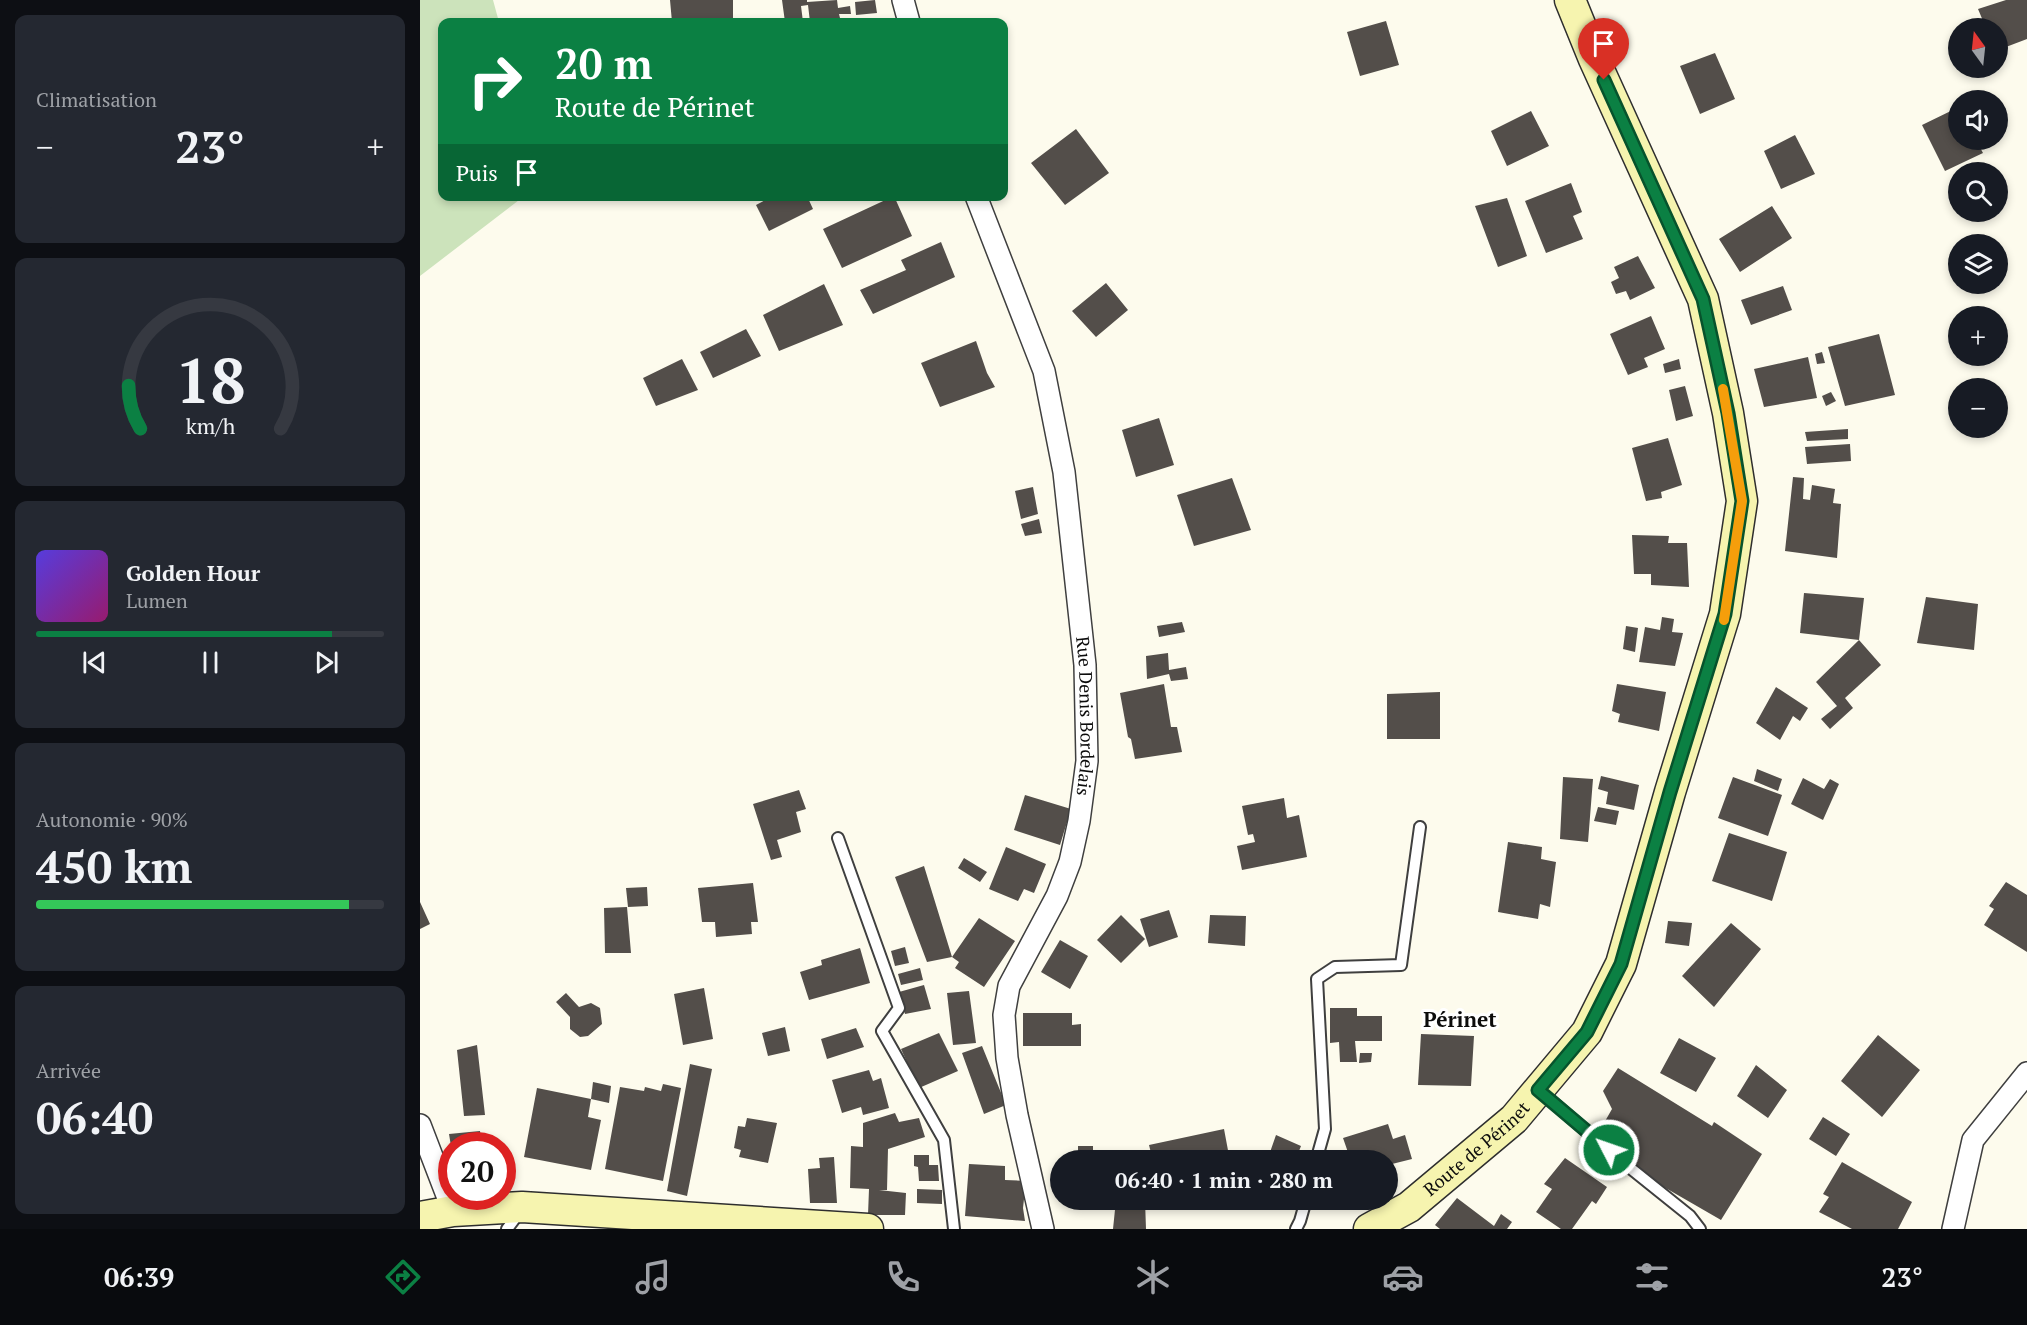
<!DOCTYPE html>
<html lang="fr">
<meta charset="utf-8">
<style>
:root{--surface:#171b24;--page:#242831;--text:#f1f3f6;--muted:#9ea1a6;--line:#363941;--accent:#0b8043}
body{margin:0;font-family:"PT Serif",serif;background:var(--page);color:var(--text);height:100vh;display:flex;flex-direction:column;font-size:22px;white-space:nowrap}
*{box-sizing:border-box;margin:0}
p{font-size:20px;color:var(--muted)}
.icon{flex:none;width:33px;height:33px;fill:none;stroke:currentColor;stroke-width:2;stroke-linecap:round;stroke-linejoin:round}
.map{position:relative;flex:1;overflow:hidden}
.drawer{display:flex;flex-direction:column;gap:15px;padding:15px;background:#0d0f14;width:420px}
.drawer>*{flex:none}
.top-card{position:absolute;left:18px;top:18px;width:570px;height:183px;border-radius:12px;box-shadow:0 3px 9px #0003;background:#0b8043;color:#fff;overflow:hidden}
.needle{width:39px;rotate:345deg}
.buttons{position:absolute;left:1528px;top:18px;display:grid;gap:12px}
.buttons a{display:grid;place-items:center;width:60px;height:60px;border-radius:50%;background:var(--surface);box-shadow:0 3px 9px #0003;font-size:30px}
.speed{position:absolute;left:18px;top:1132px;display:flex;gap:12px;font-size:30px;font-weight:700;text-align:center}
.speed>*{display:grid;place-content:center;width:78px;height:78px;border-radius:50%;background:var(--surface);box-shadow:0 3px 9px #0003;line-height:1}
.speed .limit{border:9px solid #d22;background:#fff;color:#111}
.pin{position:absolute;display:grid;place-items:center;width:51px;height:51px;color:#fff;margin:-62px -26px;border-radius:50% 50% 50% 0;rotate:-45deg;box-shadow:0 0 6px #0007}
.pin .icon{rotate:45deg}
.me{position:absolute;width:66px;margin:-33px;rotate:311deg;stroke-linejoin:round;filter:drop-shadow(0 0 4px #0008)}
.turn{display:flex;align-items:center;gap:21px;height:126px;padding:0 18px;font-size:27px}
.turn .icon{width:78px;height:78px;stroke-width:2.5}
.turn b{display:block;font-size:42px;line-height:51px}
.then{display:flex;align-items:center;height:57px;padding:0 18px;background:#0003;gap:12px;font-size:22px}
.big{font-size:45px;font-weight:700;line-height:1.1}
.drawer .widget{flex:1;display:flex;flex-direction:column;justify-content:center;gap:9px;min-width:0;padding:0 21px;border-radius:12px;background:var(--page)}
.drawer .dial{align-items:center;gap:0}
.dial svg{height:156px;overflow:visible;fill:none;stroke:var(--line);stroke-width:7;stroke-linecap:round;text-anchor:middle}
.dial text{fill:var(--text);stroke:none}
.song{display:flex;align-items:center;gap:18px}
.cover{width:72px;height:72px;border-radius:9px;background:linear-gradient(135deg,hsl(250 70% 55%),hsl(320 70% 35%))}
.played{height:6px;border-radius:3px;background:linear-gradient(90deg,var(--accent) 85%,var(--line) 85%)}
.keys{display:flex;justify-content:space-around;direction:ltr}
.heat{display:flex;justify-content:space-between;align-items:center;font-size:33px;direction:ltr}
.charge{height:9px;border-radius:4px;background:linear-gradient(90deg,#34c759 90%,var(--line) 0)}
.trip{position:absolute;left:630px;top:1150px;width:348px;height:60px;border-radius:30px;background:var(--surface);box-shadow:0 3px 9px #0003;font-weight:700;line-height:60px;text-align:center}
.dock{display:flex;height:96px;justify-content:space-around;align-items:center;background:#090b0e;color:var(--muted)}
.dock .icon{width:42px;height:42px}
.dock .selected{color:var(--accent)}
.dock b{font-size:27px;color:var(--text)}
main{display:flex;flex:1;min-height:0}
.map>svg:first-child{display:block}
.green{fill:#cce3bb}
.building{fill:#534e4a}
.lines{fill:none;stroke-linecap:round;stroke-linejoin:round}
.service-casing{stroke:#3f3f3f;stroke-width:14}
.minor-casing{stroke:#3f3f3f;stroke-width:24}
.secondary-casing{stroke:#2e2e2e;stroke-width:33}
.service{stroke:#fff;stroke-width:10}
.minor{stroke:#fff;stroke-width:21}
.secondary{stroke:#f6f4af;stroke-width:30}
.route-casing{stroke:#07532c;stroke-width:15}
.route{stroke:#0b8043;stroke-width:10}
.slow{stroke:#f59e0b;stroke-width:10}
.labels{text-anchor:middle;stroke-width:6;stroke-linejoin:round;paint-order:stroke}
.street-label{font-size:18px;fill:#0c0c0c;stroke:#fff}
.quarter-label{font-size:21px;font-weight:bold;fill:#0c0c0c;stroke:#fff}
</style>
<main>
<section class="drawer">
<div class="widget"><p>Climatisation</p>
<div class="heat"><a>−</a><b class="big">23°</b><a>+</a></div>
</div>
<div class="widget dial"><svg viewBox="0 0 100 80">
<path d="M14 69A42 42 0 1 1 86 69"/>
<path d="M14 69A42 42 0 0 1 8 47" stroke="#0b8043"/>
<text x="50" y="56" font-size="32" font-weight="700">18</text>
<text x="50" y="72" font-size="11">km/h</text>
</svg></div>
<div class="widget">
<div class="song"><i class="cover"></i><div><b>Golden Hour</b><p>Lumen</p></div></div>
<div class="played"></div>
<div class="keys"><svg class="icon" aria-label="previous" viewBox="0 0 24 24"><path d="M18 5L8 12l10 7zM5 5v14"/></svg><svg class="icon" aria-label="pause" viewBox="0 0 24 24"><path d="M8 5v14M16 5v14"/></svg><svg class="icon" aria-label="next" viewBox="0 0 24 24"><path d="M6 5l10 7-10 7zM19 5v14"/></svg></div>
</div>
<div class="widget"><p>Autonomie · 90%</p><b class="big">450 km</b><div class="charge"></div></div>
<div class="widget"><p>Arrivée</p><b class="big">06:40</b></div>
</section>
<div class="map">
<svg width="1607" height="1229" viewBox="0 0 1607 1229">
<rect width="100%" height="100%" fill="#fdfbed"/>
<path class="green" d="M0 0H73L79 22H22V196L103 197 0 276Z"/>
<path class="building" d="M250 0H313V22H252Z
M362 0H387V2L417 0 418 8 430 6 431 14H419L420 18 390 22 388 5 381 6 383 22H365Z
M455 0 457 13 436 15 435 2Z
M1586 0H1607V39L1578 50V28H1566L1558 9Z
M966 21 979 65 940 76 927 32Z
M1295 53 1315 99 1280 114 1260 66Z
M1539 107V140H1556L1563 153 1525 171 1502 125Z
M1111 111 1129 146 1087 166 1071 131Z
M656 129 689 173 645 205 611 163Z
M1375 135 1395 174 1361 189 1344 151Z
M1151 183 1162 212 1153 216 1163 239 1126 253 1105 201Z
M353 196H387L393 209 349 231 336 205Z
M474 196 492 236 422 268 403 229Z
M1087 198 1107 256 1078 267 1055 206Z
M1352 206 1372 238 1320 272 1299 239Z
M521 242 535 277 453 314 440 290 486 270 481 260Z
M1218 256 1235 288 1210 300 1206 291 1196 294 1191 282 1199 278 1194 267Z
M686 283 708 310 676 337 652 311Z
M404 284 423 325 359 351 343 315Z
M1363 286 1372 310 1331 325 1321 300Z
M1231 316 1245 349 1224 358 1228 367 1208 375 1190 334Z
M326 329 341 356 293 378 280 352Z
M1459 334 1475 395 1425 406 1408 347Z
M556 341 567 373 575 387 520 407 501 363Z
M1402 352 1405 363 1397 364 1395 354Z
M1388 357 1397 398 1344 407 1334 369Z
M262 359 278 390 236 406 223 378Z
M1259 359 1261 369 1245 373 1243 364Z
M1265 386 1273 416 1256 421 1249 390Z
M1411 392 1416 401 1406 406 1402 396Z
M739 418 754 465 716 477 702 430Z
M1428 429V439L1387 441 1385 432Z
M1248 438 1262 485 1241 492 1242 498 1226 501 1212 448Z
M1430 444 1431 461 1387 464 1385 447Z
M1373 477 1384 478 1383 499 1390 500 1392 485 1415 489 1413 503 1421 504 1417 558 1365 551Z
M812 478 831 530 774 546 757 495Z
M613 487 618 514 601 519 595 491Z
M619 519 622 533 605 536 601 524Z
M1212 535 1249 536 1248 543H1267L1269 587 1231 585V574H1214Z
M1384 593 1444 598 1439 640 1461 665 1425 698 1433 708 1410 729 1401 719 1417 706 1396 682 1439 640 1380 633Z
M1506 597 1558 604 1554 650 1497 643Z
M1242 617 1254 619 1252 632 1263 633 1255 666 1219 662 1225 627 1240 630Z
M762 622 765 632 739 637 737 626Z
M1206 626 1218 628 1215 652 1203 649Z
M748 653 749 670 766 667 768 679 751 681 749 674 727 679 726 656Z
M744 684 751 727H757L762 752 715 759 711 739 708 737 700 693Z
M1197 684 1246 692 1239 731 1198 722 1200 714 1192 711Z
M1356 687 1388 708 1380 721 1373 716 1360 740 1336 723Z
M1020 692V739H967V694Z
M1337 769 1362 779 1358 791 1334 781Z
M1181 776 1219 785 1214 810 1186 804 1188 792 1178 789Z
M1143 777 1173 779 1168 842 1140 839Z
M1313 777 1362 795 1348 836 1298 818Z
M1383 778 1404 789 1410 779 1419 784 1403 820 1371 804Z
M379 790 386 809 376 812 381 832 357 840 362 857 351 860 333 804Z
M605 795 651 809 640 845 594 830Z
M864 798 867 818 879 815 887 857 822 870 817 846 835 842 833 834 828 835 822 806Z
M1178 807 1199 811 1196 825 1174 821Z
M1309 833 1367 852 1352 901 1292 881Z
M1088 842 1122 847 1121 859 1136 862 1130 907 1120 904 1118 919 1078 912Z
M586 847 626 864 614 893 604 889 598 901 569 889Z
M544 858 567 872 560 882 538 868Z
M504 866 532 957 559 918 595 941 564 987 535 968 539 962 532 957 507 962 475 877Z
M1586 882 1607 895V952L1564 925 1574 909 1569 906Z
M333 883 338 922H331L332 934 296 937 295 922H282L278 888Z
M227 887 228 906 208 907 206 888Z
M0 902 10 924 0 929Z
M207 907 211 953H185L184 908Z
M749 910 758 937 729 947 720 919Z
M701 915 725 939 701 963 677 940Z
M790 915 826 916 825 946 788 943Z
M1248 921 1272 923 1269 946 1245 943Z
M1311 923 1341 949 1294 1007 1262 976Z
M640 940 668 956 650 989 621 972Z
M485 947 489 963 475 966 471 951Z
M440 948 450 983 389 1000 380 972 402 965 401 960Z
M500 968 503 980 481 985 478 974Z
M504 985 511 1009 485 1014 479 992Z
M284 988 293 1039 263 1045 254 994Z
M549 991 556 1043 533 1045 527 993Z
M146 993 159 1007 171 1003 180 1008 182 1024 168 1036 160 1037 150 1029V1017L136 1002Z
M910 1008H937V1016H962V1041H935L937 1062H920L919 1042 910 1043Z
M603 1013H652V1025L661 1024V1046H603Z
M365 1027 370 1051 348 1056 342 1033Z
M436 1028 444 1047 407 1059 401 1039Z
M519 1033 538 1071 499 1088 481 1049Z
M1001 1034 1054 1036 1051 1086 998 1085Z
M1458 1035 1500 1070 1462 1117 1421 1081Z
M1259 1038 1296 1058 1276 1092 1240 1073Z
M57 1045 65 1115 44 1116 37 1050Z
M562 1046 586 1105 564 1114 542 1053Z
M940 1053H952L951 1062 939 1063Z
M270 1064 292 1069 267 1196 247 1191Z
M1336 1065 1367 1090 1348 1118 1317 1096Z
M1198 1068 1292 1126 1294 1122 1342 1154 1301 1220 1204 1164 1210 1149 1180 1130 1192 1109 1183 1091Z
M449 1070 453 1081 461 1078 469 1108 443 1115 441 1107 422 1113 412 1080Z
M173 1082 191 1086 189 1103 171 1099Z
M243 1084 261 1088 243 1181 185 1169 200 1087 224 1091 225 1087 241 1091Z
M117 1088 171 1099 168 1117 181 1120 171 1170 104 1157Z
M475 1113 479 1122 499 1118 505 1137 468 1149 467 1190H459L486 1193 485 1215H448L449 1189 430 1188 431 1146 443 1147V1123Z
M1403 1117 1430 1134 1416 1156 1389 1139Z
M327 1118 357 1123 348 1163 319 1157 321 1150 314 1148 318 1126 325 1127Z
M968 1124 973 1139 985 1135 992 1159 968 1165V1161H931L923 1138Z
M804 1129 810 1161H733L729 1145Z
M60 1131 62 1146H31L29 1134Z
M856 1135 881 1146 875 1161H847Z
M658 1146H673V1158H683V1161H652V1158L658 1157Z
M494 1155H509V1165H518L519 1181H499L498 1167 494 1166Z
M414 1157 417 1203H390L388 1169 400 1168 399 1158Z
M1145 1158 1187 1187 1176 1204 1172 1201 1152 1229H1141L1116 1212 1132 1189 1124 1184Z
M1422 1162 1492 1202 1478 1229H1432L1399 1212 1409 1197 1403 1194Z
M549 1164 585 1166V1180L606 1181 603 1208 605 1221 545 1216Z
M497 1189 522 1190V1204L497 1203Z
M1037 1198 1074 1226 1081 1214 1092 1222 1087 1229H1020L1015 1225Z
M651 1200H683V1207L651 1205Z
M696 1200H725L726 1229H693Z"/>
<g class="lines">
<g class="service-casing">
<path id="service" d="M418 838 479 1008 462 1031 524 1140 534 1229
M1119 1090 1189 1151 1270 1216 1280 1229
M896 1161 905 1129 897 979 915 967 981 965 1000 827
M87 1229 99 1213
M876 1229 880 1221 886 1200"/>
</g>
<g class="minor-casing">
<g id="minor">
<path d="M483 0 489 22"/>
<path id="s1" d="M556 196 624 371 644 472 665 665 667 761 659 821 650 862 637 896 589 986 584 1015 587 1058 597 1115 623 1229"/>
<path d="M0 1125 33 1211"/>
<path d="M1533 1229 1553 1140 1607 1073"/>
</g>
</g>
<g class="secondary-casing">
<g id="secondary">
<path d="M0 1217 33 1211 102 1207 448 1229"/>
<path id="s2" d="M949 1229 989 1207 1094 1119 1167 1032 1201 964 1250 792 1305 614 1322 501 1308 413 1283 299 1174 59 1150 0"/>
</g>
</g>
<use href="#service" class="service"/>
<use href="#minor" class="minor"/>
<use href="#secondary" class="secondary"/>
</g>
<g class="lines">
<g class="route-casing">
<path id="route" d="M1184 80 1283 299 1308 413 1322 501 1305 614 1250 792 1201 964 1167 1032 1118 1090 1189 1150"/>
</g>
<use href="#route" class="route"/>
<path class="slow" d="M1303 389 1322 501 1304 620"/>
</g>
<g class="labels">
<g class="street-label">
<text dy="6" stroke="none"><textPath href="#s1" startOffset="536">Rue Denis Bordelais</textPath></text>
<text dy="6" stroke="none"><textPath href="#s2" startOffset="135">Route de Périnet</textPath></text>
</g>
<g class="quarter-label">
<text x="1040" y="1027">Périnet</text>
</g>
</g>
</svg>
<div class="buttons">
<a><svg class="needle" viewBox="-14 -14 28 28"><path d="M0-13l5 13h-10z" fill="#e53935"/><path d="M0 13l5-13h-10z" fill="#9ea1a6"/></svg></a>
<a><svg class="icon" aria-label="sound" viewBox="0 0 24 24"><path d="M4 9h4l5-4v14l-5-4H4zM17 9q2 3 0 6"/></svg></a>
<a><svg class="icon" aria-label="search" viewBox="0 0 24 24"><circle cx="10" cy="10" r="6"/><path d="M15 15l6 6"/></svg></a>
<a><svg class="icon" aria-label="layers" viewBox="0 0 24 24"><path d="M12 4l9 5-9 5-9-5zM3 14l9 5 9-5"/></svg></a>
<a>+</a>
<a>−</a>
</div>
<div class="speed"><div class="limit">20</div></div>
<div class="pin" style="left:1184px;top:80px;background:#d93025"><svg class="icon" aria-label="arrive" viewBox="0 0 24 24"><path d="M6 21V4h12l-3 4 3 4H6"/></svg></div>
<svg class="me" style="left:1189px;top:1150px" viewBox="-20 -20 40 40"><circle r="17" fill="#0b8043" stroke="#fff" stroke-width="3"/><path d="M0-11L8 9 0 5-8 9z" fill="#fff"/></svg>
<div class="trip">06:40 · 1 min · 280 m</div>
<div class="top-card">
<div class="turn"><svg class="icon" aria-label="right" viewBox="0 0 24 24"><path d="M7 20v-9h11M14 6l5 5-5 5"/></svg><div><b>20 m</b>Route de Périnet</div></div>
<div class="then">Puis<svg class="icon" aria-label="arrive" viewBox="0 0 24 24"><path d="M6 21V4h12l-3 4 3 4H6"/></svg></div>
</div>
</div>
</main>
<nav class="dock">
<b>06:39</b>
<svg class="icon selected" aria-label="directions" viewBox="0 0 24 24"><path d="M12 3l9 9-9 9-9-9zM9 14v-3h6M13 9l2 2-2 2"/></svg>
<svg class="icon" aria-label="music" viewBox="0 0 24 24"><path d="M9 18V5l10-2v13"/><circle cx="6" cy="18" r="3"/><circle cx="16" cy="16" r="3"/></svg>
<svg class="icon" aria-label="phone" viewBox="0 0 24 24"><path d="M5 4h4l2 5-3 2q2 4 5 5l2-3 5 2v4C11 20 4 13 5 4z"/></svg>
<svg class="icon" aria-label="climate" viewBox="0 0 24 24"><path d="M12 3v18M4 7l16 10M4 17L20 7"/></svg>
<svg class="icon" aria-label="car" viewBox="0 0 24 24"><path d="M5 17H2v-5l4-1 3-4h7l3 4 3 1v5h-3M9 17h6M6 11h13"/><circle cx="7" cy="17" r="2"/><circle cx="17" cy="17" r="2"/></svg>
<svg class="icon" aria-label="filters" viewBox="0 0 24 24"><path d="M4 7h16M4 17h16"/><circle cx="9" cy="7" r="2"/><circle cx="15" cy="17" r="2"/></svg>
<b>23°</b>
</nav>
